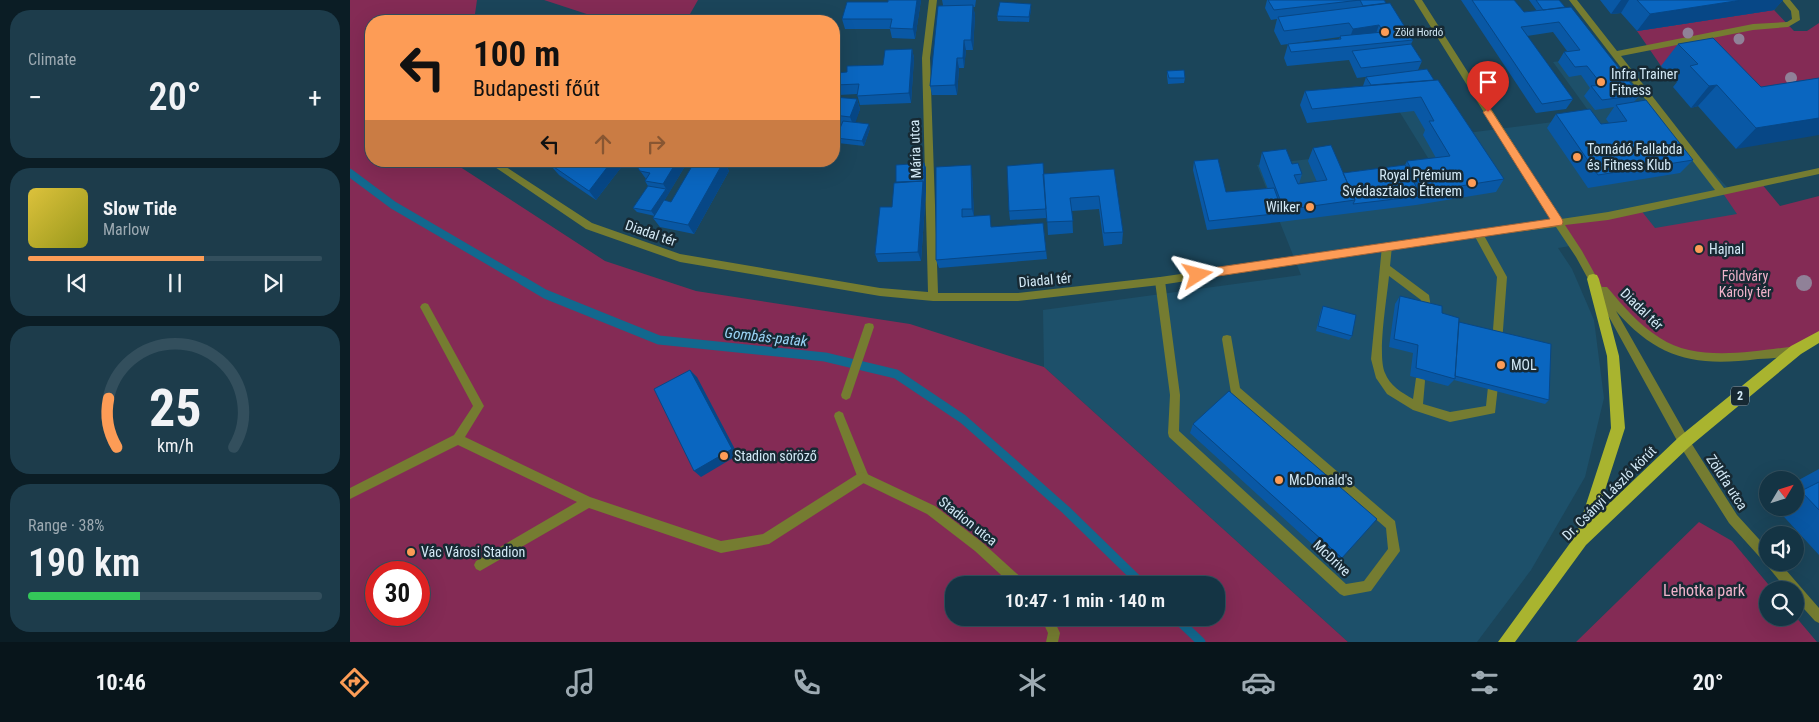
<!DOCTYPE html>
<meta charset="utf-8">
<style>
:root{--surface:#143444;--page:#1d3c4b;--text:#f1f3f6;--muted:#9daab2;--line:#334f5d;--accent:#fd9c56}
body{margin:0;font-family:"Roboto Condensed",sans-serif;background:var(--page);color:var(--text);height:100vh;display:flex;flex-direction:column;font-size:19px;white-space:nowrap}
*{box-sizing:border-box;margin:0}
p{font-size:16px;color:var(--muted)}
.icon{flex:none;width:28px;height:28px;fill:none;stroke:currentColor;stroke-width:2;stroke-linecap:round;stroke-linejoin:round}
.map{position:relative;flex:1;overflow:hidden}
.details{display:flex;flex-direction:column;gap:10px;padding:10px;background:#0b1d25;width:350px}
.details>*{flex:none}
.hud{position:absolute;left:15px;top:15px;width:475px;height:152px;border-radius:20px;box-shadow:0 5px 20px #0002,0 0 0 1px var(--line);background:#fd9c56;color:#111;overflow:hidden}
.needle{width:32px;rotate:52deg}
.buttons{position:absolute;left:1409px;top:471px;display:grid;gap:10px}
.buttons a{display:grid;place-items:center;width:45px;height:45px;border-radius:50%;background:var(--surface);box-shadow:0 5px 20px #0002,0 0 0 1px var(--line);font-size:25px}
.speed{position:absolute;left:15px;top:561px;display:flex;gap:10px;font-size:25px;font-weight:700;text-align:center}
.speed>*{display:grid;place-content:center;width:65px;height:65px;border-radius:50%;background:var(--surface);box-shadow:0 5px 20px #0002,0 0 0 1px var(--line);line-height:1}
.speed .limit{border:8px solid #d22;background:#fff;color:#111}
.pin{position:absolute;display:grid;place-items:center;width:42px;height:42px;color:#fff;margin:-51px -21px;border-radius:50% 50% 50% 0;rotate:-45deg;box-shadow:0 0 5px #0007}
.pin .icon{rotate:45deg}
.me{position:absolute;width:55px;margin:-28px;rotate:81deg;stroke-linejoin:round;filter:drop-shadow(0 0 4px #0008)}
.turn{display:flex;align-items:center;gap:18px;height:105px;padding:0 25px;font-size:22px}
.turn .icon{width:65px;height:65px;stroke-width:2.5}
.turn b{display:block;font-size:35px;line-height:42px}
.lanes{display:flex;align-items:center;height:48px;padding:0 25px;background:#0003;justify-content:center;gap:25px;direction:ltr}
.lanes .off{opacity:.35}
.big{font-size:38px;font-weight:600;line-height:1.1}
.details .card{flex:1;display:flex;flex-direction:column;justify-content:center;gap:8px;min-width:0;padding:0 18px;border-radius:20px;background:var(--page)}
.details .dial{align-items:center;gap:0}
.dial svg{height:130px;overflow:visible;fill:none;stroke:var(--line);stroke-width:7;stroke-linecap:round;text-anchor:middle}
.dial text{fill:var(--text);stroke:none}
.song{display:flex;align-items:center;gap:15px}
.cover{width:60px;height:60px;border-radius:8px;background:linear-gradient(135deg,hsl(50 70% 55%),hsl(60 70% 35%))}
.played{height:5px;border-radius:2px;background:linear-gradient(90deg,var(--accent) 60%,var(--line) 60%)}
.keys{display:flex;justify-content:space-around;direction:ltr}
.heat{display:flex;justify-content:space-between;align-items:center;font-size:28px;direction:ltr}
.charge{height:8px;border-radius:4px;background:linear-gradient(90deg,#34c759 38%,var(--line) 0)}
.trip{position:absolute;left:595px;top:576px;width:280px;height:50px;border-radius:20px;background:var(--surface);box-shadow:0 5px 20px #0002,0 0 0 1px var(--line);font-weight:600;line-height:50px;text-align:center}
.dock{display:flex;height:80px;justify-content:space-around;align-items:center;background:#08151b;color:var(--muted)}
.dock .icon{width:35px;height:35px}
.dock .on{color:var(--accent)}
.dock b{font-size:22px;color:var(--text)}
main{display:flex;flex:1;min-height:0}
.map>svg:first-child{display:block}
.built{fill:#1d506a}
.green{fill:#842b55;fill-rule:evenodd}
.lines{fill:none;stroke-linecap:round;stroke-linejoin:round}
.stream-far1{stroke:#12688e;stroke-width:8}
.stream{stroke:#12688e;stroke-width:9}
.service{fill:#757c31;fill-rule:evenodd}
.pedestrian{fill:#757c31;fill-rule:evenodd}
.minor{fill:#757c31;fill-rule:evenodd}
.primary{fill:#a9b42f;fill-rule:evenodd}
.tree{fill:#908198}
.wall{fill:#0958a5}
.shaded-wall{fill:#074786}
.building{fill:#0a66c0;stroke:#074786}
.route{fill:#fd9c56;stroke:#a46538}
.poi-dot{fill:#fd9c56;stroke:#172933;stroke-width:2}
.labels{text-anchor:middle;stroke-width:5;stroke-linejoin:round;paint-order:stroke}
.far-poi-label{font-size:11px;fill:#d3e9f6;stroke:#172933;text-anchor:start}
.shield{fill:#172933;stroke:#9bafbc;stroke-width:1}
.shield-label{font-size:12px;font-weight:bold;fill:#d3e9f6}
.poi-label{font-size:14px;fill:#d3e9f6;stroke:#172933;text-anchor:start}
.street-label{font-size:14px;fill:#d3e9f6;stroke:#172933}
.park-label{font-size:14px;fill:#efb2ca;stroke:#172933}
.water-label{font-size:15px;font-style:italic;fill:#9ad4f6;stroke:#172933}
.near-park-label{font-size:16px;fill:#efb2ca;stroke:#172933}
</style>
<main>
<section class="details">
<div class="card"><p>Climate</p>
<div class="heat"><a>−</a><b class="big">20°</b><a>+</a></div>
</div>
<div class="card">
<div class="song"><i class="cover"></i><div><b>Slow Tide</b><p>Marlow</p></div></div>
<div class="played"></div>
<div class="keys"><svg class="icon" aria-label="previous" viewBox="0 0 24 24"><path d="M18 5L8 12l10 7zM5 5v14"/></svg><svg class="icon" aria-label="pause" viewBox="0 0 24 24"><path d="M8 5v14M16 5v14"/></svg><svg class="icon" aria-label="next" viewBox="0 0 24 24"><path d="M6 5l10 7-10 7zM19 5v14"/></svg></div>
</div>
<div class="card dial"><svg viewBox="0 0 100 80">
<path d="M14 69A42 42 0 1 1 86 69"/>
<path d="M14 69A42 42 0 0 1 9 39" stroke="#fd9c56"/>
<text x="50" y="56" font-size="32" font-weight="700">25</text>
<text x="50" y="72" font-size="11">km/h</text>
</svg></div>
<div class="card"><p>Range · 38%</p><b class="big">190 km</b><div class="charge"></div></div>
</section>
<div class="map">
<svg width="1469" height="642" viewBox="0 0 1469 642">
<rect width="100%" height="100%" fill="#1b455a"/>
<path class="built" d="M1258 55 1403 216 1208 248 1222 269 1244 320 1254 398 1235 477 1181 570 1127 642H998L694 367 693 310 951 275 907 165 978 157 989 179 1083 166 1041 98 1117 133 1243 117 1203 62Z"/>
<path class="green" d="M0 0H127L124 21H21V161H101L255 261 346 291 560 324 694 367 998 642H0ZM26 572H69V615H26ZM604 585H866V618H604Z
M194 0H348L336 21H258Z
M1424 10 1444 31H1457L1469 23V96L1391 108 1311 66 1287 31Z
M1411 183 1430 206 1469 196V336L1446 350 1365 359 1309 343 1243 279 1208 222 1290 209 1305 228 1387 214 1372 192Z
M1349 522 1382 541 1423 590H1418V618H1445V616L1467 642H1226Z"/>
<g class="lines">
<path class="stream-far1" d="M0 173 43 205 175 282"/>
<path class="stream" d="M173 281 195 294 309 340 475 357 546 374 613 419 716 510 793 585
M826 618 851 642"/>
<path class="service" d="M1128 229 1131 230 1157 277 1152 343 1151 346 1147 347 1143 346 1142 343 1147 277 1123 233Z
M1037 242 1042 246 1040 266 1079 295 1081 308 1080 311H1072L1071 300 1039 276C1037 298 1027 355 1035 373 1040 386 1051 392 1063 399L1066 378 1070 376 1074 378 1075 381 1073 404 1100 412 1136 406 1139 377 1140 374 1144 372 1148 374 1149 377 1145 413 1100 422 1063 410 1037 394 1026 378 1021 359 1032 246Z
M810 277 813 278 815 281 830 395 829 431 996 584 1014 581 1038 549 1036 528 881 393 872 339 873 336 877 335 881 336 890 388 1045 521 1050 551 1021 591 994 596 990 594 819 437 818 433 820 395 805 281 807 278Z
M75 303 78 304 134 406 115 437 240 497 371 541 413 534 509 473 513 472 517 473 519 477 517 481 419 544 371 553 239 508 130 571 126 569 124 565 126 561 227 502 108 445 0 499V488L104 435 123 406 70 307 72 304Z"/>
<path class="pedestrian" d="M519 323 523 324 524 327 501 395 500 398 496 400 492 398 491 395 514 327 515 324Z
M489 411 493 413 494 416 519 477 517 481 513 482 509 481 484 416 485 413Z"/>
<path class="minor" d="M579 0H587L580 58 588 293H668L810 277 1201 220 1064 0H1072L1211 219 1258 212 1365 190 1219 0H1227L1267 51 1403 24 1437 22 1442 19 1441 11 1432 0H1440L1449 11 1450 20 1438 27 1403 30 1271 56 1374 188 1469 168V174L1258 220 1215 225 1232 251 1252 287H1257C1273 306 1289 325 1310 338 1347 363 1405 351 1446 346L1450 347 1451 350 1450 353C1437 358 1421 358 1408 359 1345 367 1308 359 1266 311L1338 438 1387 515 1418 549V562H1429L1469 608V623L1465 621 1445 599V590H1437L1415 563 1379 523 1330 446 1226 257 1206 227 1128 237 810 285 668 301H583L530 296 330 262 236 229 136 161H147L242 223 330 254 530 288 578 292 572 58Z
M513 472 585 506 633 543 675 581 677 585H662L625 551 577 514 509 481 507 477 509 473Z
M691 618H703L710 633 708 642H696L698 633Z"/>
<path class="primary" d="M1243 274 1247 275 1249 279 1269 356 1275 428 1247 515 1329 437 1441 346 1469 331V343L1451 354 1339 447 1236 545 1165 642H1148L1226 535 1261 428 1257 356 1237 279 1239 275Z"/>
</g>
<g class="tree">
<circle cx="1338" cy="33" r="5.5"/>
<circle cx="1389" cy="39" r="5.5"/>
<circle cx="1441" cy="78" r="6"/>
<circle cx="1454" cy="283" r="8"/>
</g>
<path class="wall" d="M571 0 565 39 542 38 540 29H495L492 19 538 2Z
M592 0H626L625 7H623L625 15 623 50H616L614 68H609L607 95H582L580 86 593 5Z
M917 0H1034L1063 40 1061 44 1072 61 1068 70 1084 80 1154 179 1146 192 1066 205 930 222 857 230 843 170 844 161 876 192 918 189 909 166 912 152 942 164 952 174 949 184 967 182 958 161 963 148 993 173 1055 165 1057 161 1086 158 1073 135 1075 130 1064 111 957 123 950 105 955 91 1013 86 1016 77 1030 75 1007 78 999 60 937 66 934 58 938 44 989 39 990 37 931 45 924 31 927 19 921 20 915 8Z
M1111 0H1164L1174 12 1187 11 1179 0H1209L1290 95 1284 102 1343 160 1330 173 1238 188 1197 128 1206 114 1251 124 1259 123 1256 119 1264 107 1245 110 1234 96 1240 88 1231 75 1219 77 1208 62 1214 52 1217 51 1203 32 1177 36 1223 99 1216 109 1186 113Z
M1250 0H1433L1424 10 1287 31 1271 13 1261 14Z
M681 4V9L679 22 648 21 647 16Z
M1328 44 1411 87 1469 78 1386 149 1348 106 1341 108 1323 87 1327 82 1311 66Z
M562 49 564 58 561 103 510 105 507 94 489 95 485 85 497 72 533 65Z
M817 71 835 78 834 83 818 84 817 76Z
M484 97 507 99 510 109 505 122 520 128 514 146 488 143 486 138 491 125H484Z
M189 161H276L246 200 209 175 202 167Z
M285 161H338L314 201 321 202 374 161 379 171 344 234 310 227 303 218 305 216 287 212 283 208 298 186 295 181 296 179 286 165V163Z
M574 163 576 168V190L571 261 528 262 525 254 542 207Z
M764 169 773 232 772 244 754 246 749 209 722 211 723 233 698 235 697 217V218L660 220 659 211 694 176Z
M622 174 624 216 642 227 693 223 697 259 589 268 586 260Z
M1050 296 1092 313 1109 322 1199 400 1195 404 1104 380 1098 386 1060 376 1063 353 1039 347 1045 304Z
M973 306 1002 336 999 340 966 331 971 310Z
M843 424 992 558 985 565 840 433Z
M1469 469V555L1426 508H1445V492L1450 489 1445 484V482Z"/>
<path class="shaded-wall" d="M567 0H571L565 39 563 29Z
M1271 0H1279L1271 13 1261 14Z
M1392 0H1433L1424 10 1287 31 1300 14Z
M681 4V9L679 22V17Z
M623 5 625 15 623 50 621 40Z
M1029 25 1024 39 998 43 1003 29Z
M614 40 616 50 614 68 613 58Z
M562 49 564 58 561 103 559 93Z
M607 58 609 68 607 95 605 85Z
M1367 85 1348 106 1341 108 1359 86Z
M507 99 510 109 504 127 500 117Z
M1469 118V135L1386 149 1406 128Z
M519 124 520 128 514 146 512 141Z
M199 161H211L204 168Z
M262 161H276L246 200 239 191Z
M327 161H338L319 193 313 184Z
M374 161 379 171 344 234 338 225Z
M574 163 576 168V190L571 261 568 252Z
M621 165 622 174 624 217 622 209Z
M316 189 319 193 305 216 301 211Z
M340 370 347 377 388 455 351 477 344 471Z"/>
<path class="building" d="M538 0H567L563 29 540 28 542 19H492L497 2H538Z
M918 0H1034L1036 3 1013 6 1010 0 924 10Z
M1122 0H1164L1174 12 1221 7 1290 95 1252 100 1241 86 1252 85 1237 66 1225 67 1214 52 1230 50 1209 22 1171 27 1223 99 1192 104Z
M1186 0H1209L1215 7 1193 10Z
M1287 0H1392L1300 14Z
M650 2 681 4 679 17 647 16Z
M1040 3 1063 40 941 52 938 44 991 39 990 36 1033 32 1029 25 1003 29 999 23 934 31 928 17Z
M623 5 621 40H614L613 58H607L605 85 580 86 588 6Z
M1363 38 1411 87 1469 78V118L1406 128 1367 85 1359 86 1340 66 1348 64 1328 44Z
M1061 44 1072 61 1011 68 1002 51Z
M562 49 559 93 507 96 509 84 485 85 487 73 497 72V66L533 65 535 50Z
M1077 69 1084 80 1021 85 1016 77Z
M834 70 835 78H819L817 71Z
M1088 80 1154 179 1073 192 1057 161 1100 156 1079 121H1084L1071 97 962 109 955 91Z
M484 97 507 99 500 117 484 115Z
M1296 100 1343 160 1248 175 1206 114 1240 109 1251 124 1277 121 1266 105Z
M493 121 519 124 512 141 486 138Z
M981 145 1005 200 934 210 912 152 936 149 942 164 948 163 952 174 944 175 948 184 977 180 963 148Z
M868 159 876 192 924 188 933 213 859 221 844 161Z
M206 161H262L239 191 201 165Z
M287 161H327L313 184 295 181 300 173 290 171 286 165Z
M345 161H374L338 225 303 218 314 200 321 202Z
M574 163V186L573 181 546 182V165Z
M693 163 696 209 659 211 657 166Z
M621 165 622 209H612V217L640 215 641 227 693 223 696 251 586 260V167Z
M1055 165 1071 196 1003 204 1005 200 993 173Z
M764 169 773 232 754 233 749 196 720 198 723 221 697 222 693 174Z
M573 181 568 252 525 254 530 207H542L544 183Z
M298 186 316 189 301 211 283 208Z
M1050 296 1092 306V313L1109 318 1105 379 1066 368 1068 345 1044 339Z
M973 306 1006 315 1002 336 968 326Z
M1109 322 1201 344 1199 400 1105 376Z
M340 370 382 449 344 471 304 389Z
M879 391 1027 519 992 558 843 424Z
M1469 482V510L1451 491Z"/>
<path class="route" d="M1138 109 1141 110 1212 219 1213 222 1212 225 848 279 844 278 842 275 844 272 848 270 1200 219 1133 112Z"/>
<g class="poi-dot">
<circle cx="1035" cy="32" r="5"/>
<circle cx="1251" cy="82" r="5"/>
<circle cx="1227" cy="157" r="5"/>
<circle cx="1122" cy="183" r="5"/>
<circle cx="960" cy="207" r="5"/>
<circle cx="1349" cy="249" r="5"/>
<circle cx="1151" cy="365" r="5"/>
<circle cx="374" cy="456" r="5"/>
<circle cx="929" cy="480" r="5"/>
<circle cx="61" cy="552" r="5"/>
</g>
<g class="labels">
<g class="far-poi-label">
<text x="1045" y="36">Zöld Hordó</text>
</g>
<rect class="shield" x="1381" y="386.5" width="18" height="19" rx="4"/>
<g class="shield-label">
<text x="1390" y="400">2</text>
</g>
<g class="poi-label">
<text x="1261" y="79">Infra Trainer<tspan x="1261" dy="16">Fitness</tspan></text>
<text x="1237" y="154">Tornádó Fallabda<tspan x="1237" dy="16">és Fitness Klub</tspan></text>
<text x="1112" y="180" text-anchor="end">Royal Prémium<tspan x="1112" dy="16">Svédasztalos Étterem</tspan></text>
<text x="950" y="212" text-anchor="end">Wilker</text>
<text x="1359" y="254">Hajnal</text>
<text x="1161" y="370">MOL</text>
<text x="384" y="461">Stadion söröző</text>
<text x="939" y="485">McDonald's</text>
<text x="71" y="557">Vác Városi Stadion</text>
</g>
<g class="street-label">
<text transform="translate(565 149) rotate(-92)" y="5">Mária utca</text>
<text transform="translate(301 233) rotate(19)" y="5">Diadal tér</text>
<text transform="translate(695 280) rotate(-5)" y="5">Diadal tér</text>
<text transform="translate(1292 309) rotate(44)" y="5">Diadal tér</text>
<text transform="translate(1377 482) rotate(57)" y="5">Zöldfa utca</text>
<text transform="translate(1259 493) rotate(-45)" y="5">Dr. Csányi László körút</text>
<text transform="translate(618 521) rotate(38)" y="5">Stadion utca</text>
<text transform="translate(982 558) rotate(43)" y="5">McDrive</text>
</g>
<g class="park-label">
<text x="1395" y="281">Földváry<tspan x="1395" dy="16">Károly tér</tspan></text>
</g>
<g class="water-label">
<text transform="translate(416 337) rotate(6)" y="5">Gombás-patak</text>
</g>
<g class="near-park-label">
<text x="1354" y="596">Lehotka park</text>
</g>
</g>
</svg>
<div class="buttons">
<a><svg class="needle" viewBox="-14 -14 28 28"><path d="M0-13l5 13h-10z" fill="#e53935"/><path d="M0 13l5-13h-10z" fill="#9daab2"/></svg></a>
<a><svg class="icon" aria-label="sound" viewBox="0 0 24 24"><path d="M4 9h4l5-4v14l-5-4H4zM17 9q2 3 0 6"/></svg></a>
<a><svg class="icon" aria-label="search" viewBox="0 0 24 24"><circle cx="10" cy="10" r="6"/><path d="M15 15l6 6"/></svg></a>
</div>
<div class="speed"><div class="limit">30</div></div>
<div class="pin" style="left:1138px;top:112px;background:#d93025"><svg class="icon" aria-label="arrive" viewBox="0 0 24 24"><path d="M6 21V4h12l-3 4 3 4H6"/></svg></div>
<svg class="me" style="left:848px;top:275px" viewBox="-20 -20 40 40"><path d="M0-17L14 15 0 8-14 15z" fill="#fd9c56" stroke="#fff" stroke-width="4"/></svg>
<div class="trip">10:47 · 1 min · 140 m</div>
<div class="hud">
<div class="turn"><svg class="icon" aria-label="left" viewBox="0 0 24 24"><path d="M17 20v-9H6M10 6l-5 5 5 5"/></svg><div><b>100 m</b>Budapesti főút</div></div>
<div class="lanes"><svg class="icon" aria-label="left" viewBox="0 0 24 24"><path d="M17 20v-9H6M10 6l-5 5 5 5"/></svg><svg class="icon off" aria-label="ahead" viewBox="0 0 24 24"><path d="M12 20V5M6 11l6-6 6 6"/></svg><svg class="icon off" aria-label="right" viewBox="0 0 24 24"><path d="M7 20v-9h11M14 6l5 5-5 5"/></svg></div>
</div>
</div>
</main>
<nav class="dock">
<b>10:46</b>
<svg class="icon on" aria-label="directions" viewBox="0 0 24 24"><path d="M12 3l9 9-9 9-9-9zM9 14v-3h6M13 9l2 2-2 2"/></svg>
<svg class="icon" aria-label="music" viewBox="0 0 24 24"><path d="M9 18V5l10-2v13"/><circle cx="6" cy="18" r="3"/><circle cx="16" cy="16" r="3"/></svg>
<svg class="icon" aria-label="phone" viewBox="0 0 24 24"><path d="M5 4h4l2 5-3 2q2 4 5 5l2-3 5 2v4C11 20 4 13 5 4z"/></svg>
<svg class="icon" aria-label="climate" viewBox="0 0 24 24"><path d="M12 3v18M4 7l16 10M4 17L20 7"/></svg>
<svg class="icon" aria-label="car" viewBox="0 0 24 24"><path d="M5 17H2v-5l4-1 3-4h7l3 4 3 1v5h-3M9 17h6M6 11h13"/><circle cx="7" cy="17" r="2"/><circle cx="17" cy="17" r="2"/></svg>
<svg class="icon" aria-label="filters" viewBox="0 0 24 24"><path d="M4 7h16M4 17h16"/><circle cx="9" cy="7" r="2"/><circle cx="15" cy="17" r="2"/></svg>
<b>20°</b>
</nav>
